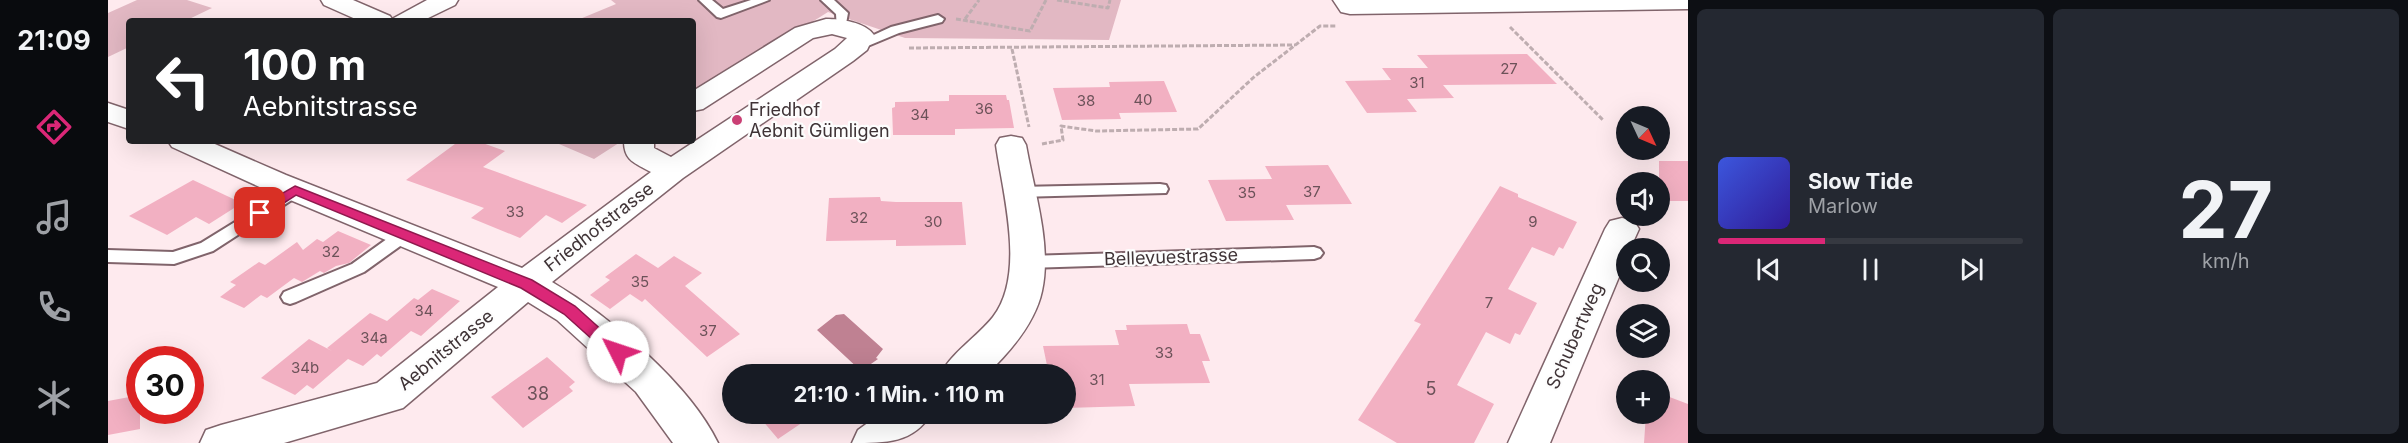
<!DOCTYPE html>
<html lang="de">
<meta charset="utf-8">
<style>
:root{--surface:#171b24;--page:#242831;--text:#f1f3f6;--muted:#9ea1a6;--line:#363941;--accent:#db2777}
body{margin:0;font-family:Inter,sans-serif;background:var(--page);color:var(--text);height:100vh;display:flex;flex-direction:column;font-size:22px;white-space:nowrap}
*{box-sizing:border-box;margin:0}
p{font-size:20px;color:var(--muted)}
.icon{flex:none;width:33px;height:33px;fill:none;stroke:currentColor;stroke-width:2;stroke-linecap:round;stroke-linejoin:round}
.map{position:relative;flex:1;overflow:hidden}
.details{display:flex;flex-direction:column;gap:9px;padding:9px;background:#0d0f14;width:720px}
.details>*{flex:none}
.hud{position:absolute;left:18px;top:18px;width:570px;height:126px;border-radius:6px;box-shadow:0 6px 24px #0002;background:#202124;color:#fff;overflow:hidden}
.needle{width:39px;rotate:134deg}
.buttons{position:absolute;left:1508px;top:106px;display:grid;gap:12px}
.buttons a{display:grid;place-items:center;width:54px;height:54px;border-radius:50%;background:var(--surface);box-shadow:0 6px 24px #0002;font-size:30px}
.speed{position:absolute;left:18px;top:346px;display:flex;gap:12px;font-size:30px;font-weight:700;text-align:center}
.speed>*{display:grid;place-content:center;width:78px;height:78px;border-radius:50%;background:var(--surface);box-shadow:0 6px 24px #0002;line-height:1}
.speed .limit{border:9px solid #d22;background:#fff;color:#111}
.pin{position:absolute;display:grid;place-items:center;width:51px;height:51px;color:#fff;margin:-26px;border-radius:12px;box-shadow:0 3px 9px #0006}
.me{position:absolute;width:66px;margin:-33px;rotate:311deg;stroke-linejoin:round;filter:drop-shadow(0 0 4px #0008)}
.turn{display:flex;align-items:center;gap:21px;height:126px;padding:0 18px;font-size:27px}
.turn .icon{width:78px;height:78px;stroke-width:2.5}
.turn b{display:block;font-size:42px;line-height:51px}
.details .tile{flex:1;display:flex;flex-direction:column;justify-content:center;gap:9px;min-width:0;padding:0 21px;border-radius:9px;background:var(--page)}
.details .dial{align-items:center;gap:0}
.dial b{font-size:78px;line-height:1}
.song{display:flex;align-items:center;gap:18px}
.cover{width:72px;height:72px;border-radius:9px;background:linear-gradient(135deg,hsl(230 70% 55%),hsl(250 70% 35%))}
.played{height:6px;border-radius:3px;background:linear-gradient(90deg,var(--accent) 35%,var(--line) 35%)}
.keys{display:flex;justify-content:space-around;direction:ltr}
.details .tiles{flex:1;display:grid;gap:9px;grid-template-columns:repeat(2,1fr)}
.trip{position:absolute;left:614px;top:364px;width:354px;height:60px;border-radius:30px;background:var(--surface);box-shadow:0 6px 24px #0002;font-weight:700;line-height:60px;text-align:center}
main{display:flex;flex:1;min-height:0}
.dock{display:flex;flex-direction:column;width:108px;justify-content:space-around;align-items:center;background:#090b0e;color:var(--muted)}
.dock .icon{width:42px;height:42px}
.dock .selected{color:var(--accent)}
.dock b{font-size:27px;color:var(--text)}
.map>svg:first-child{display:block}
.green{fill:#e2b8c3}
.water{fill:#bf8192}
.building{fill:#f2b0c2}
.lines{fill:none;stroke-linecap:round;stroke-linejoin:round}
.service-casing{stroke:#80646b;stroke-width:4}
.minor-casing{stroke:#80646b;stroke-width:3}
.path{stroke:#beadb0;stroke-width:3;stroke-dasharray:5 2;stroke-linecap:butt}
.service{fill:#fff;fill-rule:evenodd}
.minor{fill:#fff;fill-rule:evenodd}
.route{fill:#db2777;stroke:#8e194d;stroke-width:1.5}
.poi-dot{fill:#ca3f74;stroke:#fdfdfd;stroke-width:2}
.labels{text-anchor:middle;stroke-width:4.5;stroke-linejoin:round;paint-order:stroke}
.number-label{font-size:15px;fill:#6c5259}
.poi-label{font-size:18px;fill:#3f3336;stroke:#fdfdfd;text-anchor:start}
.street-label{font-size:18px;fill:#3f3336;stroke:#fdfdfd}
.near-number-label{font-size:18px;fill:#6c5259}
</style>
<main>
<nav class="dock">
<b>21:09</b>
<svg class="icon selected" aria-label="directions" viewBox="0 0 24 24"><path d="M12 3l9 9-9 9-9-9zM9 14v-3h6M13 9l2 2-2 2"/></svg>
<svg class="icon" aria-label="music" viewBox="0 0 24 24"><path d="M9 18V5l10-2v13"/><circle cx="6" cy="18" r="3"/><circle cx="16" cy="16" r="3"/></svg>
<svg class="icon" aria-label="phone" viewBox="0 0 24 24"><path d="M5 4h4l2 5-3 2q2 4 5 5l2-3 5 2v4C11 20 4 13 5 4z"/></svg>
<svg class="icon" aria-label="climate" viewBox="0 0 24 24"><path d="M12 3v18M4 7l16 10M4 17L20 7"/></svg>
</nav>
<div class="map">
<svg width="1580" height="443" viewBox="0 0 1580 443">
<rect width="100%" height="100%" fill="#feeaee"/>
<path class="green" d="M29 0H79L104 8 77 21H21V47L0 57V13Z
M503 0H1013L1001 40 797 38 720 12 585 97V21H467L508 4Z
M444 141H514L486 159Z"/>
<path class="water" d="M736 314 775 349 768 358 770 359 753 371 709 330 728 315Z"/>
<path class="building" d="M1419 54 1449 84 1335 85 1346 98 1299 99 1309 112 1259 113 1237 81 1283 80 1274 68H1320L1309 55Z
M1056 81 1069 112 1011 113 1013 119 954 120 945 88 1002 87 1001 82Z
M841 95H898L899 100H901L906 128 847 129V135H785L784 108 787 107V102L841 101Z
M351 141H369L397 151 375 167 479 205 454 223 438 215 412 238 363 218 376 208 298 180Z
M1551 161H1580V201H1551Z
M1220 165 1244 204 1178 205 1186 220 1118 221 1100 180 1164 179 1157 166Z
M85 180 134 203 101 224 88 217 59 235 21 216Z
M1392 186 1410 194V197L1469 222 1455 249 1451 247 1446 256 1424 247 1400 289 1429 303 1412 335 1407 333 1402 344 1378 332 1349 385 1386 404 1366 443H1289L1250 420 1313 324 1306 321Z
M772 197 773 201 788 202H854L858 245 788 246V240L718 241 721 198Z
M230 231 263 245 241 263 228 266 216 273 212 271 194 282 186 278 159 298 153 295 136 308 112 297 128 285 122 282 151 262 157 265 189 242 195 250 209 239 215 242Z
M528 254 550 268 566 256 594 273 577 286 632 334 599 357 537 299 534 302 522 294 502 309 482 295 502 280 497 277Z
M324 289 352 301 313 336 303 331 273 357 269 354 255 366 240 359 205 389 199 385 187 395 153 378 201 339 224 351 219 348 262 313 279 321 306 298 310 300Z
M1079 324 1082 334H1092L1102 361H1094L1102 383 1021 384 1027 406 957 408V375H941L935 346 1011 345 1007 330H1019L1018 325Z
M439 357 467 382 461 387 465 391 415 428 383 397Z
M1551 393 1580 404V443H1536L1538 414H1551Z
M32 395V429L0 435V401Z
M649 414H707L670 439Z"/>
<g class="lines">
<g class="service-casing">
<path id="service" d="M591 0H604L615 9 643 0H661L613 18 609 17Z
M713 0H726L740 13 737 29H729L728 14Z
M830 15 836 19 834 22 791 33 755 48H745L744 45 783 27Z
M1052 184 1058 185 1060 189 1058 193 910 197 904 196 902 192 904 188 910 187Z
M187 185 193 186 195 190 193 194 105 251 66 264 0 262V250L65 252 93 243Z
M296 229 302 231 304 235 302 239 256 272 188 302 182 304 176 302 173 297 176 292 244 264 290 231Z
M1206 247 1212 249 1215 253 1212 257 1206 259 920 268 914 266 911 262 914 258 920 256Z"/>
</g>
<g class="minor-casing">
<path id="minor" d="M213 0H245L282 16 284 19 319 0H350L347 5 314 21H252L216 5Z
M1225 0H1580V9L1242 14 1233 12Z
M718 19C733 19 757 22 766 35L759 50 745 61 575 178 444 282C500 315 582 384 610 443H565L528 392 449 320 420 302 295 408 176 443H92L98 430 113 425 269 383 390 287 156 189 64 147 60 141H100L178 175 414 268 543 172C527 163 516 161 516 141H546V148L563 157 727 49 739 38 724 34 705 38 595 109 585 111V91L687 28Z
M0 103 21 110V129L0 122Z
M903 136 914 138 918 145C926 191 944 245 934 291 927 324 901 353 878 375H832C844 352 869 337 885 317 918 274 895 195 888 145L892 138Z
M1514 218 1526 221 1531 229 1522 249H1518V260L1442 443H1400L1497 229 1502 221Z
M772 414H823C805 443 779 443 744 443L750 430Z"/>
</g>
<path class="path" d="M949 0 1000 8 1002 0
M848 19 922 31 938 0
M857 19 871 0
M1402 27 1495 120
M801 48 1187 45
M904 49 921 127
M934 144 955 140 953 126 988 131 1090 129 1146 77 1212 26H1229"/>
<use href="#service" class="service"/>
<use href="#minor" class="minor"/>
</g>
<path class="route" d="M187 186 424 280 467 306 518 352 515 357 510 359 504 357 456 314 413 288 188 195 156 216H147L145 213 147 209Z"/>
<circle class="poi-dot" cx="629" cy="120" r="6"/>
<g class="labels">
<g class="number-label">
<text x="1401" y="74">27</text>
<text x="1309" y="88">31</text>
<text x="1035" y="105">40</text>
<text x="978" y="106">38</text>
<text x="876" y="114">36</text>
<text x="812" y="120">34</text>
<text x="1204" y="197">37</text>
<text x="1139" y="198">35</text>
<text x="407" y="217">33</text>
<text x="751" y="223">32</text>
<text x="825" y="227">30</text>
<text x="1425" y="227">9</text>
<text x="223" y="257">32</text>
<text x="532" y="287">35</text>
<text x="1381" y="308">7</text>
<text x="316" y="316">34</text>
<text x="600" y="336">37</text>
<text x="266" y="343">34a</text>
<text x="1056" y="358">33</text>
<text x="197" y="373">34b</text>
<text x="989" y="385">31</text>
</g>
<g class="poi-label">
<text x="641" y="116">Friedhof<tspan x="641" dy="21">Aebnit Gümligen</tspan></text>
</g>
<g class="street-label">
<text transform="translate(491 227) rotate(-38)" y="6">Friedhofstrasse</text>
<text transform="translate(1063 257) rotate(-2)" y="6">Bellevuestrasse</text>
<text transform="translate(1467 336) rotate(-66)" y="6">Schubertweg</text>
<text transform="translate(338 350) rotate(-39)" y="6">Aebnitstrasse</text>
</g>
<g class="near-number-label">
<text x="1323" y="395">5</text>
<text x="430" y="400">38</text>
</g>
</g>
</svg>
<div class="buttons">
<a><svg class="needle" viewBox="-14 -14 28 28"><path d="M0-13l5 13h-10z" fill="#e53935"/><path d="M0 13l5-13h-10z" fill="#9ea1a6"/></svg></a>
<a><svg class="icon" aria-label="sound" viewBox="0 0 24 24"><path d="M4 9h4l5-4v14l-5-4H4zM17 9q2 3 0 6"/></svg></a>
<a><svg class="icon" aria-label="search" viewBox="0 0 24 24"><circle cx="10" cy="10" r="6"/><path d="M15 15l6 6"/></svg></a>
<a><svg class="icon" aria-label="layers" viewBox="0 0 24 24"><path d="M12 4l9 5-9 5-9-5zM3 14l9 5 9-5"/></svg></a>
<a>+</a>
</div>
<div class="speed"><div class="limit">30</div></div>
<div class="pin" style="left:152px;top:213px;background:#d93025"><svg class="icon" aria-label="arrive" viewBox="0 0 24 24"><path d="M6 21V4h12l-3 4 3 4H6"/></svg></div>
<svg class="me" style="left:510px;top:352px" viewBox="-20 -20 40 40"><circle r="19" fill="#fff"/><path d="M0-13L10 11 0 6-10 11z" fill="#db2777"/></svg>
<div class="trip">21:10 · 1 Min. · 110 m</div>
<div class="hud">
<div class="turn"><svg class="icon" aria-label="left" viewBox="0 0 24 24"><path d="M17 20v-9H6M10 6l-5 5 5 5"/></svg><div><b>100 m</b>Aebnitstrasse</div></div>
</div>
</div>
<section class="details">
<div class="tiles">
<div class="tile">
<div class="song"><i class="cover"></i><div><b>Slow Tide</b><p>Marlow</p></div></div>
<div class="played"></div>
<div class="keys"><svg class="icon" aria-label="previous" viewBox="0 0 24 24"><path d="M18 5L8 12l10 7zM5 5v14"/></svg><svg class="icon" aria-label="pause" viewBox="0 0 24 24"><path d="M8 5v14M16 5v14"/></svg><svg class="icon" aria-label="next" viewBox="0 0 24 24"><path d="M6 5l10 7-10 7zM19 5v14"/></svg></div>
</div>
<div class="tile dial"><b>27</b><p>km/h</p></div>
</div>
</section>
</main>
